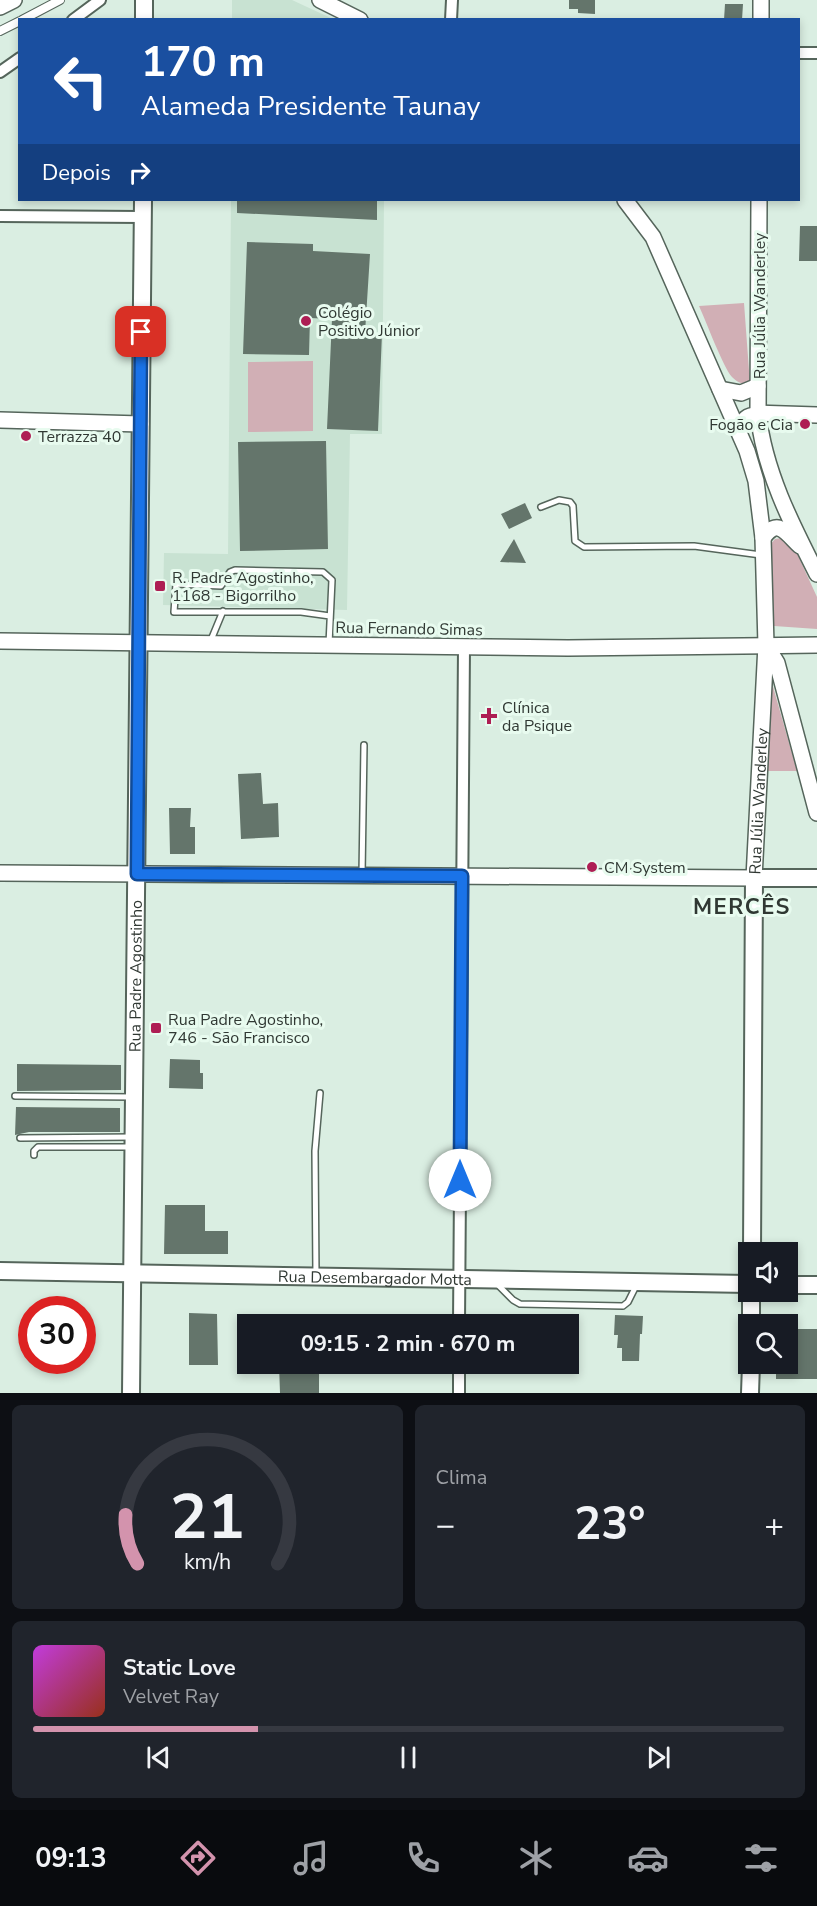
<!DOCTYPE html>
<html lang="pt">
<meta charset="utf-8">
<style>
:root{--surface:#171b24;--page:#20242c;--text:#f1f3f6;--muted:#9ea1a6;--line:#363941;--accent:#d393ad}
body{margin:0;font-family:"Nunito Sans",sans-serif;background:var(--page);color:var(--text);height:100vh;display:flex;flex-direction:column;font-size:22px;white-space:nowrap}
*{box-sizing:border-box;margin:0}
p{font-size:20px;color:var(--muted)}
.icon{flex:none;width:33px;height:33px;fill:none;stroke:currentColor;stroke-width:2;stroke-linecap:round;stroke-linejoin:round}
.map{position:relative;height:1393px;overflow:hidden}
.side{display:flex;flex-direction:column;gap:12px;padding:12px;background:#0d0f14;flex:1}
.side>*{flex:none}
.guide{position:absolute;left:18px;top:18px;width:782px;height:183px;border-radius:0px;box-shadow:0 3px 9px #0003;background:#1a4fa0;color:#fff;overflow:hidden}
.buttons{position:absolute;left:738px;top:1242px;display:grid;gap:12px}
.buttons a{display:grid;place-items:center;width:60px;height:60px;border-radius:0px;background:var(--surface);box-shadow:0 3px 9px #0003;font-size:30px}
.speed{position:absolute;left:18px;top:1296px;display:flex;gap:12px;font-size:30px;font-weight:700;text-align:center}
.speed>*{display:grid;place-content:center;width:78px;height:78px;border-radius:50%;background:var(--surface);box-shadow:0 3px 9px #0003;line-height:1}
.speed .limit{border:9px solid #d22;background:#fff;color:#111}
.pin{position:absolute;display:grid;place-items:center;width:51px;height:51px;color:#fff;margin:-26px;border-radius:12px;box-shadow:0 3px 9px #0006}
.me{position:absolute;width:66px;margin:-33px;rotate:0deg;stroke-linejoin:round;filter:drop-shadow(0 0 4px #0008)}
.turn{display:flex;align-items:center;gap:21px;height:126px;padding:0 24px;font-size:27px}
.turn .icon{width:78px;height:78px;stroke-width:2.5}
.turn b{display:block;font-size:42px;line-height:51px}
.then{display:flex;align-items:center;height:57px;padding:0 24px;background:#0003;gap:12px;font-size:22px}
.big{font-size:45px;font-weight:700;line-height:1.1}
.side .tile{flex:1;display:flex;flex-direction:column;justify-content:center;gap:9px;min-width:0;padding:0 21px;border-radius:9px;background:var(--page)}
.side .dial{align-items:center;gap:0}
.dial svg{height:156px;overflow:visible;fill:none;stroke:var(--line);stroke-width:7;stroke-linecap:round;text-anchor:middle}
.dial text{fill:var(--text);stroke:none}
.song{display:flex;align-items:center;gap:18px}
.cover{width:72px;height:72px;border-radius:9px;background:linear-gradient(135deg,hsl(290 70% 55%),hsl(10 70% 35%))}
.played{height:6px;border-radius:3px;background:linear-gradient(90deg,var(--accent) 30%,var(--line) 30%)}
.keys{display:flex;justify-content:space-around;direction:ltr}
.heat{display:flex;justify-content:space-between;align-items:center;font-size:33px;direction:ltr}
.side .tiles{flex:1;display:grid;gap:12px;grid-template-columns:1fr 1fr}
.tile:last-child{grid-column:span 2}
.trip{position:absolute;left:237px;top:1314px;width:342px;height:60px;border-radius:0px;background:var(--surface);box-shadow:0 3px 9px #0003;font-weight:700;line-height:60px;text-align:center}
.tab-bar{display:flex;height:96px;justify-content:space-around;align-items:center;background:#090b0e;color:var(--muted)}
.tab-bar .icon{width:42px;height:42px}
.tab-bar .active{color:var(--accent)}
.tab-bar b{font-size:27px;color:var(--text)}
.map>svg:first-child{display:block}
.built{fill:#c8e2d2}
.green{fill:#d1afb5}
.building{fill:#64756b}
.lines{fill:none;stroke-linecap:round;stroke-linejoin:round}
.service-casing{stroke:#55655b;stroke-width:8}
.pedestrian-casing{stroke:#55655b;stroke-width:10}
.minor-casing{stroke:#55655b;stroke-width:14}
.tertiary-casing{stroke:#55655b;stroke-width:15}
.secondary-casing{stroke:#55655b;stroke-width:18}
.primary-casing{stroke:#55655b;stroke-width:20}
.service{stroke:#fff;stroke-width:5}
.pedestrian{stroke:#fff;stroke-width:8}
.minor{stroke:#fff;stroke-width:10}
.tertiary{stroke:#fff;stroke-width:12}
.secondary{stroke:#fff;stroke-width:15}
.primary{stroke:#fff;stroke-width:16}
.route-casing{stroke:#114b97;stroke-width:15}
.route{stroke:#1a73e8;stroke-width:10}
.poi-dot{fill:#ae1e54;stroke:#e8fbef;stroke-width:2}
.labels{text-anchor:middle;stroke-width:6;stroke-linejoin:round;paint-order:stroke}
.street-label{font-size:16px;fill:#303833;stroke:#e8fbef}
.poi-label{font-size:16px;fill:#303833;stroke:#e8fbef;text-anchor:start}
.district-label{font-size:22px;font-weight:bold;letter-spacing:1.5px;fill:#303833;stroke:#e8fbef}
</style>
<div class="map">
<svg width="817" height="1393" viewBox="0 0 817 1393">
<rect width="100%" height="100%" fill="#daeee2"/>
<path class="built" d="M232 0H292L333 19H232Z
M231 200H384L382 434H350L347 610 163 605 164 553 228 554Z"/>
<path class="green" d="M744 303 750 384C743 385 737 382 732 377 723 367 706 321 699 306Z
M313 361V431L248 432V362Z
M782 538 795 549 817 597V629L774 626 769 546 775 539Z
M766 662 797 771H766Z"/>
<path class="building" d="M569 0H595V14L578 13V9H569Z
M725 4H743L742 20H724Z
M237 200H377V220L237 213Z
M800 226H817V261H799Z
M247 242 313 244V251L370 254 365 333H382L378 431 327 429 332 319 310 318 309 355 243 354Z
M326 441 328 549 240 551 238 442Z
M525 503 532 518 509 529 501 514Z
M514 539 526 563 500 562Z
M261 773 263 804 278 803 279 837 241 839 238 774Z
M169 808H191L190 827H195V854H170Z
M170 1059 200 1060V1073H203V1089L169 1088Z
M17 1064 121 1065V1090L17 1091Z
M16 1107 120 1108V1132H29L15 1135Z
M165 1205H205V1231H228V1254H164Z
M189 1313 217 1314 218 1365H189Z
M615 1315 643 1316 642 1334H640L639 1361H622V1348H617L618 1335H614Z
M788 1329H817V1379H776V1364H788Z
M279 1364H319V1393H280Z"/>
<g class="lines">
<g class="service-casing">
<path id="service" d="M541 507 559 500 570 502 573 506 575 541 584 547 694 546 761 555
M211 640 223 611
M329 644 332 580 323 572 235 570 230 572 221 586 176 584 174 612H301L330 616
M362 875 364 745
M15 1096 133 1097
M20 1138 132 1137
M34 1155V1151L38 1147H132
M316 1275 315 1151 320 1093
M496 1283 513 1300 520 1304 623 1306 628 1302 637 1284"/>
</g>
<g class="pedestrian-casing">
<path id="pedestrian" d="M22 20 60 0
M0 31 20 21"/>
</g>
<g class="minor-casing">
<path id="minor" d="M73 20 100 0
M451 20 452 0
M798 53H817
M0 72 20 58
M0 216 142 217
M459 1324 464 647
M459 1393V1364"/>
</g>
<g class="tertiary-casing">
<path id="tertiary" d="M738 428C742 418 746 414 758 413"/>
</g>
<g class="secondary-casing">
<g id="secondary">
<path d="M320 0 360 20"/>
<path d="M0 7 14 0"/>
<path d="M761 20V0"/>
<path d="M759 200 758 413C764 470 791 523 817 574"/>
<path d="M720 389 741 393 758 386"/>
<path d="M758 413 817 415"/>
<path d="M0 420 141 424"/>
<path d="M763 538C778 517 786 533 800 546"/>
<path d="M0 641 568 648 817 645"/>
<path d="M766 645 777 663 817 813"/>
<path id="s1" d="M0 873 754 878 766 645 763 538 756 481 747 451 653 237 625 200"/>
</g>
</g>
<g class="primary-casing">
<g id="primary">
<path d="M144 20V0"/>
<path d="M752 1252 754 878H817"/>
<path id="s2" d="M0 1271 748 1284"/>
<path d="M788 1285H817"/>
<path d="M751 1324V1292"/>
<path id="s3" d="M131 1393 143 200"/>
<path d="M750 1393 751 1364"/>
</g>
</g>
<use href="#service" class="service"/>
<use href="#pedestrian" class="pedestrian"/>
<use href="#minor" class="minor"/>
<use href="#tertiary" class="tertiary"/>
<use href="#secondary" class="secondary"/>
<use href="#primary" class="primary"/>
</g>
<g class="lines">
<g class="route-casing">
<path id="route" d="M141 332 137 874 462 876 460 1180"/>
</g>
<use href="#route" class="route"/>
</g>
<g class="poi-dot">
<circle cx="306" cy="321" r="6"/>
<circle cx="805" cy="424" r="6"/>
<circle cx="26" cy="436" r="6"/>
<rect x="154" y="580" width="12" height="12" rx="3"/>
<path d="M486 707h6v6h6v6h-6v6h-6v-6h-6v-6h6z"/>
<circle cx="592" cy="867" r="6"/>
<rect x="150" y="1022" width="12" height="12" rx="3"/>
</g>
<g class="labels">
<g class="street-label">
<text transform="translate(759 306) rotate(-90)" y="6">Rua Júlia Wanderley</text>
<text transform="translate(409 628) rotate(1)" y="6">Rua Fernando Simas</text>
<text dy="6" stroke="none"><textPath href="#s1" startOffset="831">Rua Júlia Wanderley</textPath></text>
<text dy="6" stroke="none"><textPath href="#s3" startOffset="417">Rua Padre Agostinho</textPath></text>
<text dy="6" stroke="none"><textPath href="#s2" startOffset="375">Rua Desembargador Motta</textPath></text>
</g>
<g class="poi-label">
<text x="318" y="318">Colégio<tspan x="318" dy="18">Positivo Júnior</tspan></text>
<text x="793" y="430" text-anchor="end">Fogão e Cia</text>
<text x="38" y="442">Terrazza 40</text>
<text x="172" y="583">R. Padre Agostinho,<tspan x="172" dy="18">1168 - Bigorrilho</tspan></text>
<text x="502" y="713">Clínica<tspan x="502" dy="18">da Psique</tspan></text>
<text x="604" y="873">CM System</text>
<text x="168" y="1025">Rua Padre Agostinho,<tspan x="168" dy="18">746 - São Francisco</tspan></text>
</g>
<g class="district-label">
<text x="742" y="914">MERCÊS</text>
</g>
</g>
</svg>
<div class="buttons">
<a><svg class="icon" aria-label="sound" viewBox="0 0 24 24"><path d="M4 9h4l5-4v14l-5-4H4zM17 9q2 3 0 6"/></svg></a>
<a><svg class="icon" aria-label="search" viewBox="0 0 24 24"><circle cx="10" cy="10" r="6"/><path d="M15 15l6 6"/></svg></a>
</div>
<div class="speed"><div class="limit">30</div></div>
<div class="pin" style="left:141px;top:332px;background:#d93025"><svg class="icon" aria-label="arrive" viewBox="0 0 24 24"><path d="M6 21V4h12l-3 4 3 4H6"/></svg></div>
<svg class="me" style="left:460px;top:1180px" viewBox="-20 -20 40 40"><circle r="19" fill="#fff"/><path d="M0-13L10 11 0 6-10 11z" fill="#1a73e8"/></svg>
<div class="trip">09:15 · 2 min · 670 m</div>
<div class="guide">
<div class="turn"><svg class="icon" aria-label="left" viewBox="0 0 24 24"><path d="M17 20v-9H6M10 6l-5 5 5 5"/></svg><div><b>170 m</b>Alameda Presidente Taunay</div></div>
<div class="then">Depois<svg class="icon" aria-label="right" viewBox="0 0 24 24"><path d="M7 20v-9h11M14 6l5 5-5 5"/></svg></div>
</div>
</div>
<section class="side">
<div class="tiles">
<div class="tile dial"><svg viewBox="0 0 100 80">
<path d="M14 69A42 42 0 1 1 86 69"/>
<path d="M14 69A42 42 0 0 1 8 44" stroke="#d393ad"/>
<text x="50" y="56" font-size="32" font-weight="700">21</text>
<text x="50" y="72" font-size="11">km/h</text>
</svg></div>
<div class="tile"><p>Clima</p>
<div class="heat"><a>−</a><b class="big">23°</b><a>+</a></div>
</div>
<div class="tile">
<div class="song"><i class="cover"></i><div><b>Static Love</b><p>Velvet Ray</p></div></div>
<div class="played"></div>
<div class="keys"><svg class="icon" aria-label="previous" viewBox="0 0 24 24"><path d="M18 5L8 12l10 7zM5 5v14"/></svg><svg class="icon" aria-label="pause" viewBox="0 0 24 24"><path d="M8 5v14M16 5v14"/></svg><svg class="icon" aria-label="next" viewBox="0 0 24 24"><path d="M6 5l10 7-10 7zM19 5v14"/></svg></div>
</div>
</div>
</section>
<nav class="tab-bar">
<b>09:13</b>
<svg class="icon active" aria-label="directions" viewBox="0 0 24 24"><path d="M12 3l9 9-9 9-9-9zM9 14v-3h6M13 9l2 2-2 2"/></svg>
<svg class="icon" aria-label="music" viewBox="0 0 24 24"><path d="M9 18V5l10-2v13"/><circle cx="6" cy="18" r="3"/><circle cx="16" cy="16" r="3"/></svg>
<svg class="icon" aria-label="phone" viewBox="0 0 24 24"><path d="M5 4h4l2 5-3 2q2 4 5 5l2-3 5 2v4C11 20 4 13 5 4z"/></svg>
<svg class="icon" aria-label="climate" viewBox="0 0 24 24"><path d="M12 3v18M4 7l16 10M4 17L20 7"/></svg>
<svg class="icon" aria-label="car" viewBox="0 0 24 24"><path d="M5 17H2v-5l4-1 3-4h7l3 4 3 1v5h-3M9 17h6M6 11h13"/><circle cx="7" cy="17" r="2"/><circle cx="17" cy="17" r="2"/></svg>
<svg class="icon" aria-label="filters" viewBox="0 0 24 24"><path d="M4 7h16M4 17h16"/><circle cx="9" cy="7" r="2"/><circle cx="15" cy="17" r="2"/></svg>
</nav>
